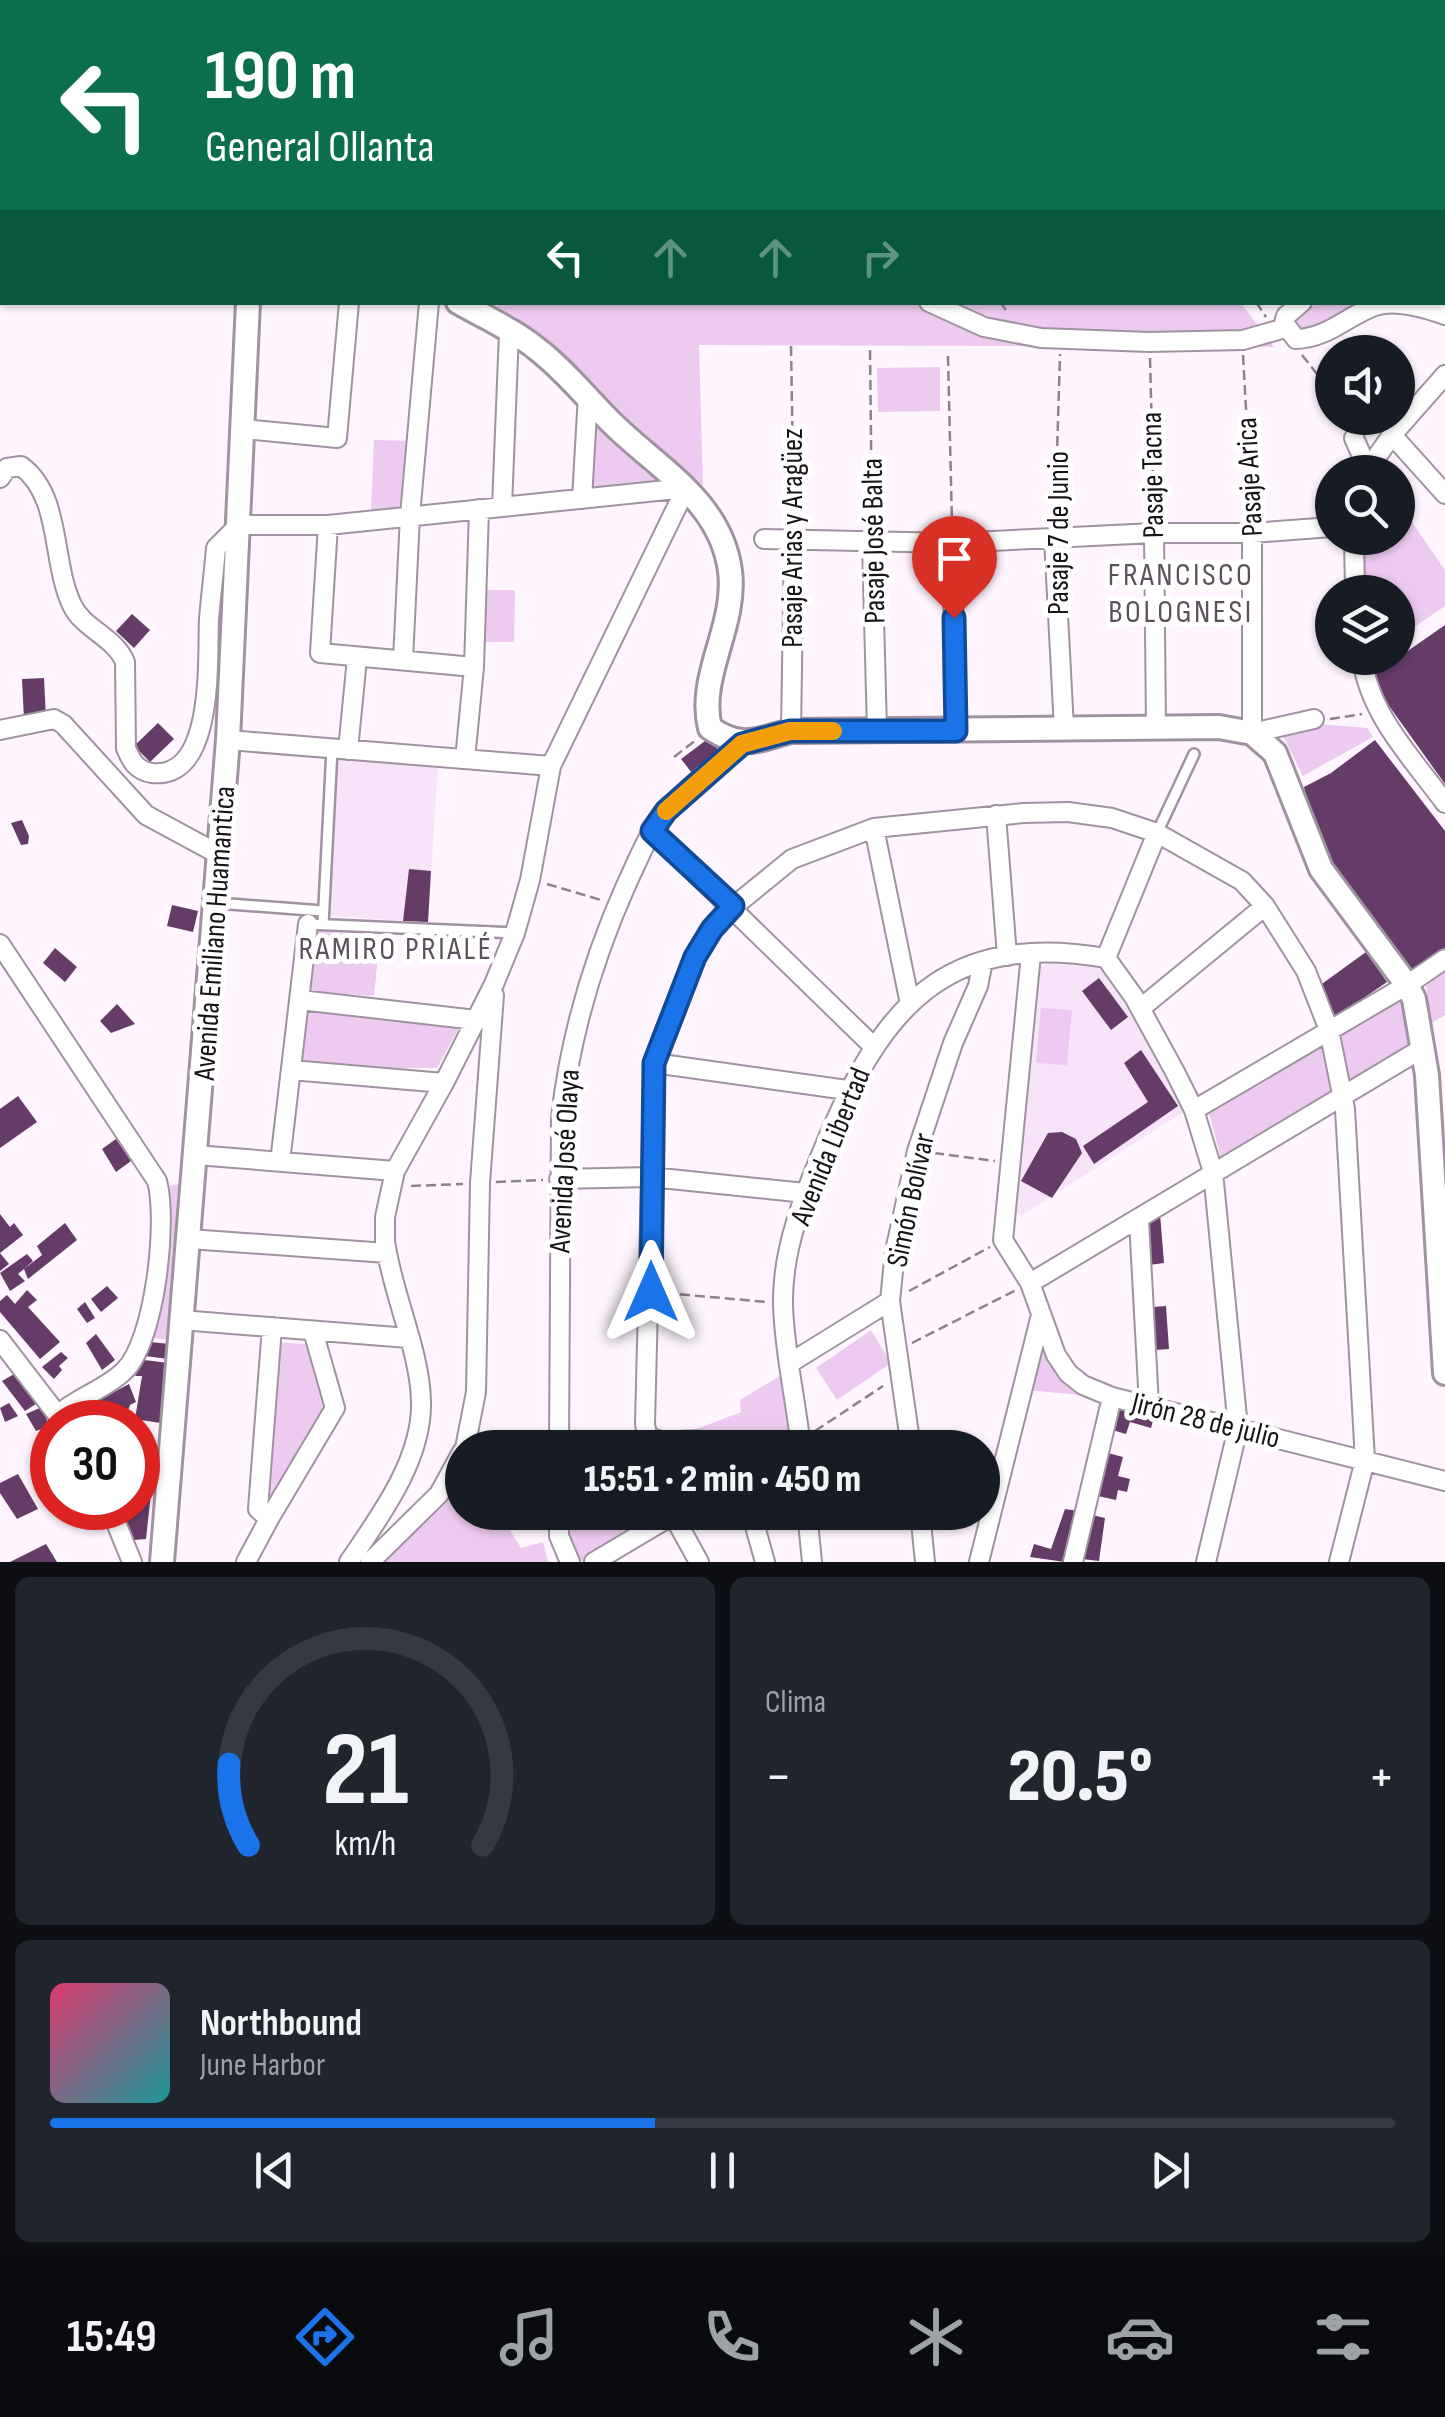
<!DOCTYPE html>
<html lang="es">
<meta charset="utf-8">
<style>
:root{--surface:#171b24;--page:#20242c;--text:#f1f3f6;--muted:#9ea1a6;--line:#363941;--accent:#1a73e8}
body{margin:0;font-family:"Sofia Sans Condensed",sans-serif;background:var(--page);color:var(--text);height:100vh;display:flex;flex-direction:column;font-size:38px;white-space:nowrap}
*{box-sizing:border-box;margin:0}
p{font-size:32px;color:var(--muted)}
.icon{flex:none;width:55px;height:55px;fill:none;stroke:currentColor;stroke-width:2;stroke-linecap:round;stroke-linejoin:round}
.map{position:relative;height:1562px;overflow:hidden}
.drawer{display:flex;flex-direction:column;gap:15px;padding:15px;background:#0d0f14;flex:1}
.drawer>*{flex:none}
.top-card{position:absolute;left:0px;top:0px;width:1445px;height:305px;box-shadow:0 2px 8px #0004;background:#0b6e4f;color:#fff;overflow:hidden}
.controls{position:absolute;left:1315px;top:335px;display:grid;gap:20px}
.controls a{display:grid;place-items:center;width:100px;height:100px;border-radius:50%;background:var(--surface);box-shadow:0 2px 8px #0004;font-size:50px}
.speed{position:absolute;left:30px;top:1400px;display:flex;gap:20px;font-size:50px;font-weight:700;text-align:center}
.speed>*{display:grid;place-content:center;width:130px;height:130px;border-radius:50%;background:var(--surface);box-shadow:0 2px 8px #0004;line-height:1}
.speed .limit{border:15px solid #d22;background:#fff;color:#111}
.pin{position:absolute;display:grid;place-items:center;width:85px;height:85px;color:#fff;margin:-102px -42px;border-radius:50% 50% 50% 0;rotate:-45deg;box-shadow:0 0 10px #0007}
.pin .icon{rotate:45deg}
.me{position:absolute;width:110px;margin:-55px;rotate:0deg;stroke-linejoin:round;filter:drop-shadow(0 0 8px #0008)}
.turn{display:flex;align-items:center;gap:35px;height:210px;padding:0 40px;font-size:45px}
.turn .icon{width:130px;height:130px;stroke-width:2.5}
.turn b{display:block;font-size:70px;line-height:85px}
.lanes{display:flex;align-items:center;height:95px;padding:0 40px;background:#0003;justify-content:center;gap:50px;direction:ltr}
.lanes .off{opacity:.35}
.big{font-size:75px;font-weight:800;line-height:1.1}
.drawer .widget{flex:1;display:flex;flex-direction:column;justify-content:center;gap:15px;min-width:0;padding:0 35px;border-radius:15px;background:var(--page)}
.drawer .dial{align-items:center;gap:0}
.dial svg{height:260px;overflow:visible;fill:none;stroke:var(--line);stroke-width:7;stroke-linecap:round;text-anchor:middle}
.dial text{fill:var(--text);stroke:none}
.song{display:flex;align-items:center;gap:30px}
.cover{width:120px;height:120px;border-radius:15px;background:linear-gradient(135deg,hsl(340 70% 55%),hsl(180 70% 35%))}
.played{height:10px;border-radius:5px;background:linear-gradient(90deg,var(--accent) 45%,var(--line) 45%)}
.keys{display:flex;justify-content:space-around;direction:ltr}
.heat{display:flex;justify-content:space-between;align-items:center;font-size:55px;direction:ltr}
.drawer .tiles{flex:1;display:grid;gap:15px;grid-template-columns:1fr 1fr}
.widget:last-child{grid-column:span 2}
.trip{position:absolute;left:445px;top:1430px;width:555px;height:100px;border-radius:50px;background:var(--surface);box-shadow:0 2px 8px #0004;font-weight:800;line-height:100px;text-align:center}
.dock{display:flex;height:160px;justify-content:space-around;align-items:center;background:#090b0e;color:var(--muted)}
.dock .icon{width:70px;height:70px}
.dock .on{color:var(--accent)}
.dock b{font-size:45px;color:var(--text)}
.map>svg:first-child{display:block}
.built{fill:#f8e4f8}
.green{fill:#edcaef}
.building{fill:#653c68}
.lines{fill:none;stroke-linecap:round;stroke-linejoin:round}
.lane-casing{stroke:#a093a1;stroke-width:14}
.street-casing{stroke:#a093a1;stroke-width:22}
.secondary-casing{stroke:#a093a1;stroke-width:28}
.path{stroke:#8a838a;stroke-width:2.5;stroke-dasharray:10 5;stroke-linecap:butt}
.lane{stroke:#fff;stroke-width:9}
.street{stroke:#fff;stroke-width:18}
.secondary{stroke:#fff;stroke-width:22}
.route-casing{stroke:#114b97;stroke-width:25}
.route{stroke:#1a73e8;stroke-width:18}
.slow{stroke:#f59e0b;stroke-width:18}
.labels{text-anchor:middle;stroke-width:10;stroke-linejoin:round;paint-order:stroke}
.street-label{font-size:30px;fill:#181318;stroke:#fff}
.neighbourhood-label{font-size:32px;letter-spacing:2.5px;fill:#5c505c;stroke:#fff}
</style>
<div class="map">
<svg width="1445" height="1562" viewBox="0 0 1445 1562">
<rect width="100%" height="100%" fill="#fef5fe"/>
<path class="built" d="M338 758 438 764 428 922 327 916Z
M1048 964 1097 966 1141 1026 1185 1111 1021 1216 1012 1207 1038 968Z"/>
<path class="green" d="M228 0H1026L1028 2H228Z
M485 303H1241L1274 347 699 345 703 486 622 419 516 317Z
M1317 303H1368L1302 336 1289 324Z
M940 367V411L878 412 877 368Z
M588 395 686 488 582 499Z
M374 440 413 441 410 516 371 512Z
M1398 502 1445 570V606L1398 638V592H1365L1363 538H1398Z
M483 590H515L514 642H482Z
M1297 722 1367 728 1373 737 1303 776 1285 740 1276 728Z
M311 931 380 936 374 996 306 991Z
M1445 969V1015L1432 1023 1426 986Z
M1403 994 1413 1049 1346 1090 1335 1031Z
M1041 1008 1072 1010 1067 1065 1036 1063Z
M312 1009 462 1022 437 1068H364L300 1061 305 1012Z
M1325 1042 1337 1095 1223 1165 1209 1113Z
M182 1184 168 1340 154 1338 172 1230 170 1185Z
M1033 1316 1080 1389V1395L1017 1389Z
M871 1330 891 1363 837 1400 816 1368Z
M274 1342 316 1345 330 1410 271 1512 260 1507Z
M785 1373 790 1447H730L709 1433 694 1430 741 1412 740 1400Z
M462 1472V1512L499 1513 521 1548 543 1542 548 1562H382L449 1496Z
M595 1513H625L633 1527 585 1562C568 1556 566 1538 566 1522L576 1525Z"/>
<path class="building" d="M132 614 150 630 134 648 116 631Z
M1445 625V784L1369 678Z
M44 678 46 719 24 720 22 679Z
M158 723 174 739 150 762 134 746Z
M709 738 723 756 695 777 681 759Z
M1375 740 1445 831V948L1409 973 1359 905 1314 833 1304 787 1331 773Z
M22 820 29 836 28 844 21 845 11 823Z
M409 869 431 871 428 922 403 921Z
M172 905 198 911 193 932 167 926Z
M55 948 77 967 65 982 43 963Z
M1366 952 1387 982 1336 1017 1319 986Z
M1099 978 1128 1017 1111 1030 1082 991Z
M117 1004 135 1024 111 1033 100 1021Z
M1141 1050 1178 1106 1094 1164 1083 1146 1148 1102 1124 1063Z
M18 1096 37 1122 0 1148V1109Z
M1062 1132 1076 1139 1082 1153 1052 1198 1021 1181 1048 1133Z
M116 1139 131 1161 116 1172 102 1149Z
M0 1214 10 1227 14 1223 23 1235 0 1253 9 1264 0 1271Z
M1160 1214 1164 1263 1149 1265 1146 1220Z
M65 1223 77 1240 28 1279 24 1269 18 1274 25 1281 10 1291 0 1273 27 1254 33 1261 24 1269 42 1255 37 1246Z
M107 1286 118 1298 101 1312 91 1299Z
M27 1290 37 1300 28 1307 60 1342 40 1359 0 1312V1301L7 1295 15 1304Z
M85 1302 95 1318 87 1323 77 1309Z
M1166 1306 1169 1349 1155 1350 1153 1307Z
M96 1334 115 1360 102 1370 86 1343Z
M150 1342 170 1344 168 1359 145 1356Z
M61 1352 68 1358 59 1366 62 1370 54 1379 42 1367Z
M144 1360 169 1363 160 1423 135 1419 142 1376H135Z
M16 1373 39 1402 25 1411 2 1381Z
M129 1384 136 1402 130 1405 126 1417 118 1415V1405L114 1407V1420L82 1422 77 1412Z
M9 1403 18 1416 5 1422 0 1408Z
M42 1407 49 1426 36 1431 26 1414Z
M1125 1407 1155 1414 1151 1428 1130 1422 1126 1434 1112 1430 1117 1413Z
M1108 1453 1123 1457 1118 1476 1130 1479 1127 1492 1118 1490 1116 1500 1098 1496Z
M138 1471 153 1475 146 1539 133 1540 121 1508H138Z
M18 1474 38 1509 17 1519 0 1493V1483Z
M1065 1509 1078 1511 1065 1562 1030 1557 1034 1544 1051 1549Z
M1092 1515 1105 1518 1099 1561 1082 1559Z
M46 1544 57 1562H10Z"/>
<g class="lines">
<g class="lane-casing">
<path id="lane" d="M1157 833 1194 754
M217 903 323 911
M308 924 515 933
M323 925 332 749"/>
</g>
<g class="street-casing">
<path id="street" d="M473 0 476 2
M1054 0 1056 2
M1321 0 1325 2
M1215 2 1217 0
M1396 2V0
M1442 18 1445 19
M0 39H2
M1442 106H1445
M0 143 2 141
M1442 236 1445 235
M0 291 2 290
M929 302 984 327 1041 338 1149 342 1243 340 1285 328
M1302 302 1286 316 1284 323 1296 339C1328 338 1347 316 1375 306 1396 299 1425 308 1445 315
M244 429 337 438 349 302
M1392 435 1445 494
M1354 438 1368 470
M1366 472 1392 435 1445 375
M0 478 7 468 21 466C62 496 51 561 72 605 83 629 115 637 125 662L126 748C131 761 137 771 152 773 216 780 207 656 209 619 211 595 214 572 216 548L239 525H328L686 488
M582 499 588 395
M502 507 509 332
M328 525 320 653 474 667
M1154 533 1156 727
M1252 533V733L1314 719
M1054 538 1064 729
M1354 538 1355 592
M764 539 952 543 1154 533H1252L1332 527
M872 542 877 731
M952 543 956 731
M1362 658C1369 714 1412 758 1445 803
M403 660 410 516 429 302
M0 730 54 719 63 724 146 815 220 855
M791 731 794 540
M228 740 551 766
M348 750 357 658
M465 759 474 667 479 509
M996 815 1007 956
M874 828 910 1004
M652 831 873 1046
M0 944 157 1181C168 1221 155 1342 124 1371 106 1389 78 1397 59 1414
M1031 954 1003 1240 1030 1283 1056 1355 1068 1373 1083 1385 1112 1397 1445 1481
M1106 958 1157 833
M300 1000 476 1020
M1141 1008 1265 906
M654 1063 847 1090
M291 1070 444 1083
M1194 1110 1407 985 1445 959
M196 1155 395 1171
M280 1162 308 924
M559 1179 651 1177 805 1193
M1139 1220 1149 1405
M189 1239 387 1253
M1030 1283 1423 1048
M181 1320 408 1338
M272 1327 258 1509 269 1519 335 1408 313 1331
M0 1340 63 1422
M790 1363 890 1301
M465 1448 476 1392 480 1183 494 995
M559 1448 561 1118C570 1035 593 959 627 883 638 860 647 836 663 816 684 788 716 767 742 744
M722 1448C697 1430 669 1451 647 1435L645 1424 654 1063 695 957 712 929 733 907 792 859 874 828 1024 813 1068 812 1112 818 1157 833 1242 881 1265 906 1306 971 1329 1030 1345 1109 1365 1460 1339 1562
M801 1448C796 1400 784 1351 783 1304 782 1250 803 1198 823 1150 880 1011 942 930 1106 958L1134 997 1175 1072 1194 1110 1213 1172 1238 1428 1206 1562
M911 1448 890 1301 895 1251 917 1151 953 1043 978 986 983 961
M110 1508 132 1562
M559 1512V1536L570 1562
M751 1512 765 1562
M807 1512 812 1562
M920 1512 925 1562
M246 1562 269 1519
M349 1562C380 1516 423 1459 421 1401 420 1351 392 1293 385 1241V1217L395 1171 444 1083 494 984 515 933 530 880 551 766 686 488
M370 1562 439 1494 462 1452
M594 1562 673 1515 699 1562
M979 1562 1041 1315
M1073 1562 1112 1397"/>
</g>
<g class="secondary-casing">
<path id="secondary" d="M458 302C484 317 514 330 537 349 566 371 588 400 614 425 659 469 721 502 730 571 737 626 697 676 710 728 742 750 756 740 791 731L1219 727 1252 733 1275 753 1321 869 1407 985 1414 999 1427 1075 1445 1373
M162 1562 228 740 248 302"/>
</g>
<path class="path" d="M751 0 753 2
M803 0 804 2
M1000 302 1008 313
M1256 302 1266 317
M791 346 794 524
M870 350 872 524
M1243 355 1252 517
M1302 355 1332 393
M948 356 952 524
M1150 358 1154 515
M1055 521 1060 354
M1330 719 1362 714
M674 757 696 740
M547 884 601 900
M934 1153 995 1161
M496 1182 543 1180
M411 1186 463 1184
M909 1291 990 1247
M665 1293 767 1302
M912 1343 1016 1290
M815 1431 883 1386"/>
<use href="#lane" class="lane"/>
<use href="#street" class="street"/>
<use href="#secondary" class="secondary"/>
</g>
<g class="lines">
<g class="route-casing">
<path id="route" d="M651 1292 654 1063 695 957 712 929 733 906 652 831 666 811 742 744 790 731H956L954 618"/>
</g>
<use href="#route" class="route"/>
<path class="slow" d="M666 811 742 744 790 731H833"/>
</g>
<g class="labels">
<g class="street-label">
<text transform="translate(1152 475) rotate(-91)" y="10">Pasaje Tacna</text>
<text transform="translate(1249 477) rotate(-93)" y="10">Pasaje Arica</text>
<text transform="translate(1058 533) rotate(-90)" y="10">Pasaje 7 de Junio</text>
<text transform="translate(792 538) rotate(-90)" y="10">Pasaje Arias y Aragüez</text>
<text transform="translate(873 541) rotate(-91)" y="10">Pasaje José Balta</text>
<text transform="translate(214 933) rotate(-86)" y="10">Avenida Emiliano Huamantica</text>
<text transform="translate(830 1146) rotate(-68)" y="10">Avenida Libertad</text>
<text transform="translate(564 1161) rotate(-87)" y="10">Avenida José Olaya</text>
<text transform="translate(910 1200) rotate(-78)" y="10">Simón Bolívar</text>
<text transform="translate(1206 1420) rotate(14)" y="10">Jirón 28 de julio</text>
</g>
<g class="neighbourhood-label">
<text x="1181" y="585">FRANCISCO<tspan x="1181" dy="37">BOLOGNESI</tspan></text>
<text x="396" y="959">RAMIRO PRIALÉ</text>
</g>
</g>
</svg>
<div class="controls">
<a><svg class="icon" aria-label="sound" viewBox="0 0 24 24"><path d="M4 9h4l5-4v14l-5-4H4zM17 9q2 3 0 6"/></svg></a>
<a><svg class="icon" aria-label="search" viewBox="0 0 24 24"><circle cx="10" cy="10" r="6"/><path d="M15 15l6 6"/></svg></a>
<a><svg class="icon" aria-label="layers" viewBox="0 0 24 24"><path d="M12 4l9 5-9 5-9-5zM3 14l9 5 9-5"/></svg></a>
</div>
<div class="speed"><div class="limit">30</div></div>
<div class="pin" style="left:954px;top:618px;background:#d93025"><svg class="icon" aria-label="arrive" viewBox="0 0 24 24"><path d="M6 21V4h12l-3 4 3 4H6"/></svg></div>
<svg class="me" style="left:651px;top:1292px" viewBox="-20 -20 40 40"><path d="M0-17L14 15 0 8-14 15z" fill="#1a73e8" stroke="#fff" stroke-width="4"/></svg>
<div class="trip">15:51 · 2 min · 450 m</div>
<div class="top-card">
<div class="turn"><svg class="icon" aria-label="left" viewBox="0 0 24 24"><path d="M17 20v-9H6M10 6l-5 5 5 5"/></svg><div><b>190 m</b>General Ollanta</div></div>
<div class="lanes"><svg class="icon" aria-label="left" viewBox="0 0 24 24"><path d="M17 20v-9H6M10 6l-5 5 5 5"/></svg><svg class="icon off" aria-label="ahead" viewBox="0 0 24 24"><path d="M12 20V5M6 11l6-6 6 6"/></svg><svg class="icon off" aria-label="ahead" viewBox="0 0 24 24"><path d="M12 20V5M6 11l6-6 6 6"/></svg><svg class="icon off" aria-label="right" viewBox="0 0 24 24"><path d="M7 20v-9h11M14 6l5 5-5 5"/></svg></div>
</div>
</div>
<section class="drawer">
<div class="tiles">
<div class="widget dial"><svg viewBox="0 0 100 80">
<path d="M14 69A42 42 0 1 1 86 69"/>
<path d="M14 69A42 42 0 0 1 8 44" stroke="#1a73e8"/>
<text x="50" y="56" font-size="32" font-weight="700">21</text>
<text x="50" y="72" font-size="11">km/h</text>
</svg></div>
<div class="widget"><p>Clima</p>
<div class="heat"><a>−</a><b class="big">20.5°</b><a>+</a></div>
</div>
<div class="widget">
<div class="song"><i class="cover"></i><div><b>Northbound</b><p>June Harbor</p></div></div>
<div class="played"></div>
<div class="keys"><svg class="icon" aria-label="previous" viewBox="0 0 24 24"><path d="M18 5L8 12l10 7zM5 5v14"/></svg><svg class="icon" aria-label="pause" viewBox="0 0 24 24"><path d="M8 5v14M16 5v14"/></svg><svg class="icon" aria-label="next" viewBox="0 0 24 24"><path d="M6 5l10 7-10 7zM19 5v14"/></svg></div>
</div>
</div>
</section>
<nav class="dock">
<b>15:49</b>
<svg class="icon on" aria-label="directions" viewBox="0 0 24 24"><path d="M12 3l9 9-9 9-9-9zM9 14v-3h6M13 9l2 2-2 2"/></svg>
<svg class="icon" aria-label="music" viewBox="0 0 24 24"><path d="M9 18V5l10-2v13"/><circle cx="6" cy="18" r="3"/><circle cx="16" cy="16" r="3"/></svg>
<svg class="icon" aria-label="phone" viewBox="0 0 24 24"><path d="M5 4h4l2 5-3 2q2 4 5 5l2-3 5 2v4C11 20 4 13 5 4z"/></svg>
<svg class="icon" aria-label="climate" viewBox="0 0 24 24"><path d="M12 3v18M4 7l16 10M4 17L20 7"/></svg>
<svg class="icon" aria-label="car" viewBox="0 0 24 24"><path d="M5 17H2v-5l4-1 3-4h7l3 4 3 1v5h-3M9 17h6M6 11h13"/><circle cx="7" cy="17" r="2"/><circle cx="17" cy="17" r="2"/></svg>
<svg class="icon" aria-label="filters" viewBox="0 0 24 24"><path d="M4 7h16M4 17h16"/><circle cx="9" cy="7" r="2"/><circle cx="15" cy="17" r="2"/></svg>
</nav>
